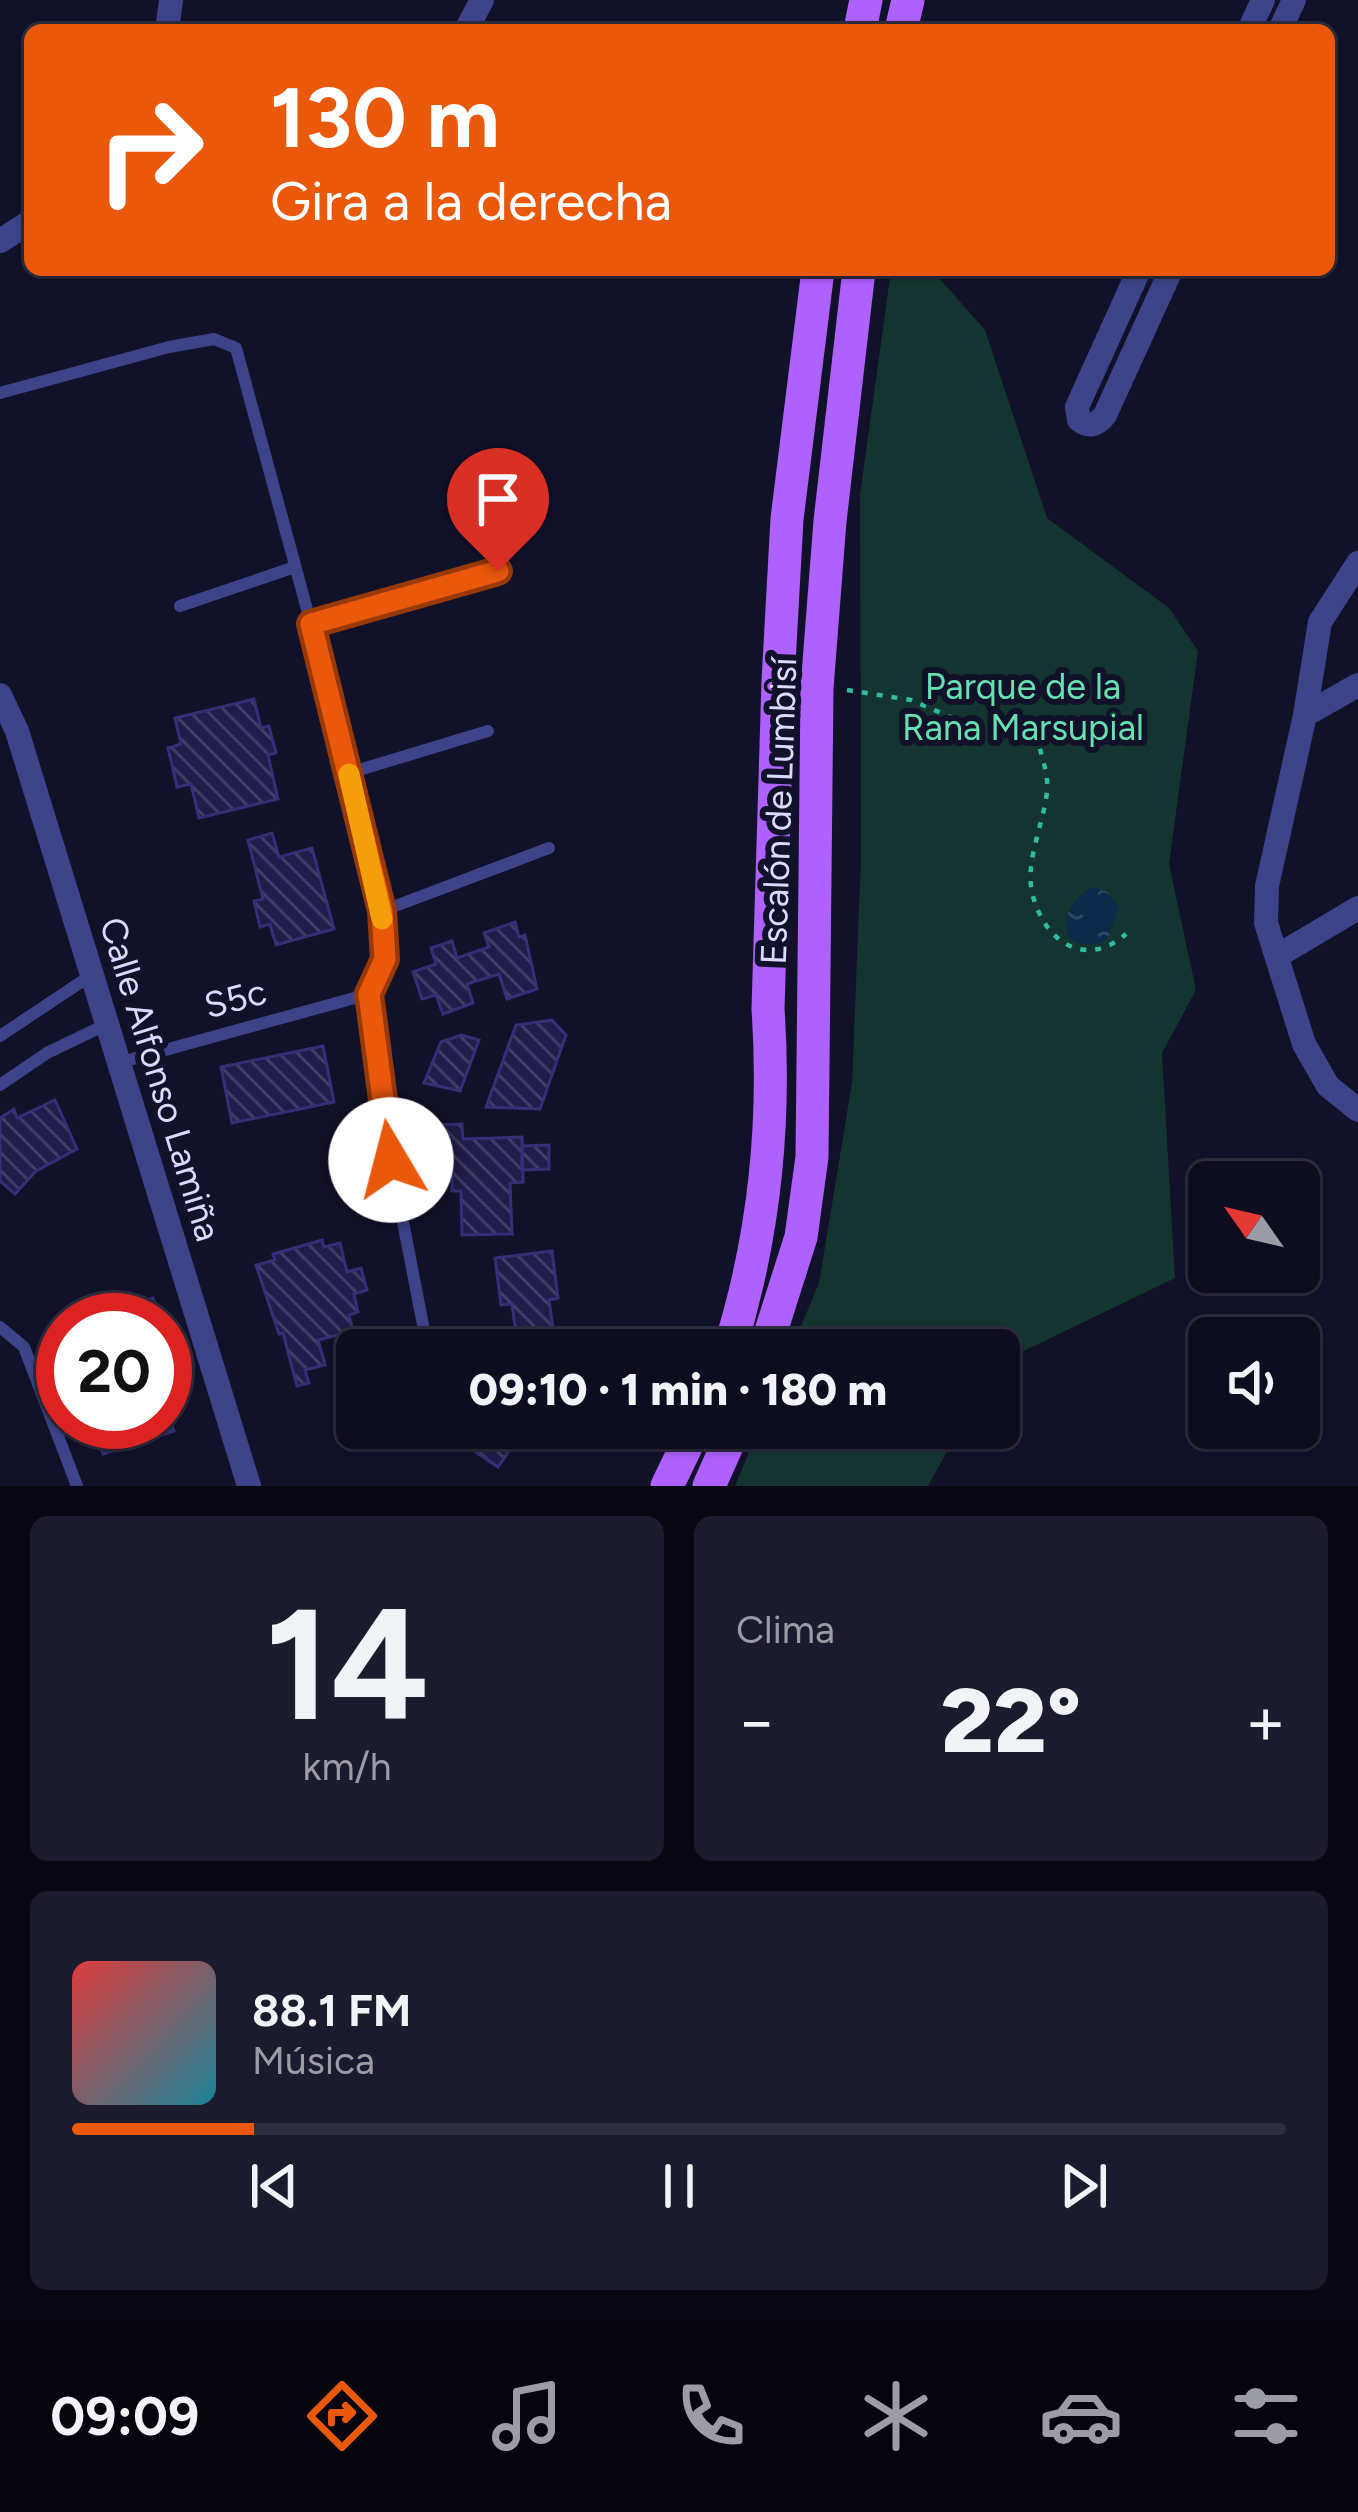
<!DOCTYPE html>
<html lang="es">
<meta charset="utf-8">
<style>
:root{--surface:#0e0d20;--page:#1c1b2d;--text:#f1f3f6;--muted:#9b9ca5;--line:#2e2d3e;--accent:#ea580c}
body{margin:0;font-family:Figtree,sans-serif;background:var(--page);color:var(--text);height:100vh;display:flex;flex-direction:column;font-size:45px;white-space:nowrap}
*{box-sizing:border-box;margin:0}
p{font-size:39px;color:var(--muted)}
.icon{flex:none;width:66px;height:66px;fill:none;stroke:currentColor;stroke-width:2;stroke-linecap:round;stroke-linejoin:round}
.map{position:relative;height:1486px;overflow:hidden}
.sheet{display:flex;flex-direction:column;gap:30px;padding:30px;background:#080712;flex:1}
.sheet>*{flex:none}
.guide{position:absolute;left:24px;top:24px;width:1311px;height:252px;border-radius:18px;box-shadow:0 3px 9px #0004,0 0 0 3px var(--line);background:#ea580c;color:#fff;overflow:hidden}
.needle{width:78px;rotate:304deg}
.fabs{position:absolute;left:1188px;top:1161px;display:grid;gap:24px}
.fabs a{display:grid;place-items:center;width:132px;height:132px;border-radius:18px;background:var(--surface);box-shadow:0 3px 9px #0004,0 0 0 3px var(--line);font-size:60px}
.speed{position:absolute;left:36px;top:1293px;display:flex;gap:24px;font-size:60px;font-weight:700;text-align:center}
.speed>*{display:grid;place-content:center;width:156px;height:156px;border-radius:50%;background:var(--surface);box-shadow:0 3px 9px #0004,0 0 0 3px var(--line);line-height:1}
.speed .limit{border:18px solid #d22;background:#fff;color:#111}
.pin{position:absolute;display:grid;place-items:center;width:102px;height:102px;color:#fff;margin:-123px -51px;border-radius:50% 50% 50% 0;rotate:-45deg;box-shadow:0 0 12px #0007}
.pin .icon{rotate:45deg}
.me{position:absolute;width:132px;margin:-66px;rotate:352deg;stroke-linejoin:round;filter:drop-shadow(0 0 9px #0008)}
.turn{display:flex;align-items:center;gap:42px;height:252px;padding:0 48px;font-size:54px}
.turn .icon{width:156px;height:156px;stroke-width:2.5}
.turn b{display:block;font-size:84px;line-height:102px}
.big{font-size:90px;font-weight:800;line-height:1.1}
.sheet .widget{flex:1;display:flex;flex-direction:column;justify-content:center;gap:18px;min-width:0;padding:0 42px;border-radius:18px;background:var(--page)}
.sheet .dial{align-items:center;gap:0}
.dial b{font-size:156px;line-height:1}
.song{display:flex;align-items:center;gap:36px}
.cover{width:144px;height:144px;border-radius:18px;background:linear-gradient(135deg,hsl(0 70% 55%),hsl(190 70% 35%))}
.played{height:12px;border-radius:6px;background:linear-gradient(90deg,var(--accent) 15%,var(--line) 15%)}
.keys{display:flex;justify-content:space-around;direction:ltr}
.heat{display:flex;justify-content:space-between;align-items:center;font-size:66px;direction:ltr}
.sheet .tiles{flex:1;display:grid;gap:30px;grid-template-columns:1fr 1fr}
.widget:last-child{grid-column:span 2}
.trip{position:absolute;left:336px;top:1329px;width:684px;height:120px;border-radius:18px;background:var(--surface);box-shadow:0 3px 9px #0004,0 0 0 3px var(--line);font-weight:800;line-height:120px;text-align:center}
.tabs{display:flex;height:192px;justify-content:space-around;align-items:center;background:#06050d;color:var(--muted)}
.tabs .icon{width:84px;height:84px}
.tabs .current{color:var(--accent)}
.tabs b{font-size:54px;color:var(--text)}
.map>svg:first-child{display:block}
.green{fill:#14342f}
.water{fill:url(#water-ripples)}
.building{fill:url(#building-back-hatch);stroke:#342f77;stroke-width:3}
.lines{fill:none;stroke-linecap:round;stroke-linejoin:round}
.path{stroke:#31bca2;stroke-width:4.5;stroke-dasharray:6 9;stroke-linecap:butt}
.service{stroke:#3c4389;stroke-width:12}
.minor{stroke:#3c4389;stroke-width:24}
.tertiary{stroke:#3c4389;stroke-width:24}
.primary{stroke:#af61fe;stroke-width:33}
.route-casing{stroke:#983908;stroke-width:30}
.route{stroke:#ea580c;stroke-width:21}
.slow{stroke:#f59e0b;stroke-width:21}
.labels{text-anchor:middle;stroke-width:12;stroke-linejoin:round;paint-order:stroke}
.park-label{font-size:36px;fill:#64e0b1;stroke:#12112a}
.street-label{font-size:36px;fill:#dadaff;stroke:#12112a}
</style>
<div class="map">
<svg width="1358" height="1486" viewBox="0 0 1358 1486">
<defs>
<pattern id="water-ripples" width="26" height="14" patternUnits="userSpaceOnUse" patternTransform="scale(3)"><rect width="26" height="14" fill="#0b2949"/><path d="M2 4q2-2 4 0t4 0M15 11q2-2 4 0t4 0" fill="none" stroke="#2e4764"/></pattern>
<pattern id="building-back-hatch" width="6" height="6" patternUnits="userSpaceOnUse" patternTransform="scale(3)"><rect width="6" height="6" fill="#201d4b"/><path d="M-1 5l2 2M0 0l6 6M5-1l2 2" fill="none" stroke="#403d66"/></pattern>
</defs>
<rect width="100%" height="100%" fill="#12112a"/>
<path class="green" d="M891 270H932L985 330 1047 518 1169 608 1198 651 1169 864 1196 990 1162 1053 1175 1278 999 1363V1350H791L819 1283 852 1083 861 859 860 495Z
M759 1428H960L928 1486H735Z"/>
<path class="water" d="M1093 887 1107 892 1119 908 1107 940C1058 960 1052 908 1093 887Z"/>
<path class="building" d="M254 699 261 728 269 726 276 753 268 755 278 799 199 818 191 784 177 787 168 748 181 744 175 718Z
M272 833 279 857 312 848 334 929 276 945 270 924 260 927 254 901 263 899 248 840Z
M515 922 519 937 525 935 537 989 507 999 499 974 467 984 473 1003 443 1014 436 995 422 999 413 972 436 964 431 948 452 941 457 958 489 947 484 933Z
M552 1020 566 1035 540 1109 486 1107 516 1025Z
M461 1035 479 1040 460 1091 424 1083 441 1042Z
M323 1046 334 1102 232 1123 221 1067Z
M55 1100 77 1149 36 1171 15 1194 0 1181V1118L14 1109 17 1118Z
M462 1124 463 1139 522 1137 523 1182 510 1183 512 1234 462 1235 461 1191H452V1171H439L434 1125Z
M549 1145V1169L522 1170V1146Z
M322 1240 324 1247 340 1243 347 1272 361 1268 367 1290 354 1294 358 1312 349 1315 353 1331 318 1340 325 1365 305 1370 309 1383 297 1386 283 1333 279 1334 256 1265 275 1260 273 1254Z
M552 1251 558 1298 549 1300 553 1329 516 1334 512 1304 501 1305 495 1258Z
M153 1298 159 1314 143 1320H94Z
M165 1405 174 1431 103 1454 92 1422H165Z
M453 1428H525L498 1467 449 1434Z"/>
<g class="lines">
<path class="path" d="M847 690 911 700 971 726 1037 736C1040 753 1049 774 1047 791 1044 823 1025 861 1032 892 1043 941 1085 970 1126 934"/>
<path class="service" d="M0 393 169 347 214 339 236 348 311 624 382 911 385 959 369 994 391 1160 423 1325
M180 606 295 567
M311 624 498 571
M349 773 488 731
M382 911 549 848
M0 1036 90 976
M118 1063 369 994
M0 1085 47 1053 105 1025
M0 1327 24 1347 77 1486"/>
<path class="minor" d="M167 30 171 0
M466 30 482 0
M1249 30 1263 0
M1280 30 1294 0
M0 241 30 222
M1139 270 1077 407 1079 420C1089 428 1097 425 1105 415L1171 270
M1358 563 1320 622 1305 715 1267 886 1266 923 1304 1044 1328 1086 1358 1110
M1305 715 1358 685
M1279 955 1358 908"/>
<path class="tertiary" d="M0 695 17 731 249 1486"/>
<path class="primary" d="M860 30 866 0
M901 30 908 0
M729 1350C764 1239 776 1125 768 1009L778 681 787 519 818 270
M765 1350 801 1237 812 1157 817 688 830 521 859 270
M667 1486 695 1428
M709 1486 735 1428"/>
</g>
<g class="lines">
<g class="route-casing">
<path id="route" d="M391 1160 369 994 385 959 382 911 311 624 498 571"/>
</g>
<use href="#route" class="route"/>
<path class="slow" d="M349 774 382 919"/>
</g>
<g class="labels">
<g class="park-label">
<text x="1023" y="699">Parque de la<tspan x="1023" dy="41">Rana Marsupial</tspan></text>
</g>
<g class="street-label">
<text transform="translate(778 811) rotate(-88)" y="13">Escalón de Lumbisí</text>
<text transform="translate(235 998) rotate(-15)" y="13">S5c</text>
<text transform="translate(161 1079) rotate(73)" y="13">Calle Alfonso Lamiña</text>
</g>
</g>
</svg>
<div class="fabs">
<a><svg class="needle" viewBox="-14 -14 28 28"><path d="M0-13l5 13h-10z" fill="#e53935"/><path d="M0 13l5-13h-10z" fill="#9b9ca5"/></svg></a>
<a><svg class="icon" aria-label="sound" viewBox="0 0 24 24"><path d="M4 9h4l5-4v14l-5-4H4zM17 9q2 3 0 6"/></svg></a>
</div>
<div class="speed"><div class="limit">20</div></div>
<div class="pin" style="left:498px;top:571px;background:#d93025"><svg class="icon" aria-label="arrive" viewBox="0 0 24 24"><path d="M6 21V4h12l-3 4 3 4H6"/></svg></div>
<svg class="me" style="left:391px;top:1160px" viewBox="-20 -20 40 40"><circle r="19" fill="#fff"/><path d="M0-13L10 11 0 6-10 11z" fill="#ea580c"/></svg>
<div class="trip">09:10 · 1 min · 180 m</div>
<div class="guide">
<div class="turn"><svg class="icon" aria-label="right" viewBox="0 0 24 24"><path d="M7 20v-9h11M14 6l5 5-5 5"/></svg><div><b>130 m</b>Gira a la derecha</div></div>
</div>
</div>
<section class="sheet">
<div class="tiles">
<div class="widget dial"><b>14</b><p>km/h</p></div>
<div class="widget"><p>Clima</p>
<div class="heat"><a>−</a><b class="big">22°</b><a>+</a></div>
</div>
<div class="widget">
<div class="song"><i class="cover"></i><div><b>88.1 FM</b><p>Música</p></div></div>
<div class="played"></div>
<div class="keys"><svg class="icon" aria-label="previous" viewBox="0 0 24 24"><path d="M18 5L8 12l10 7zM5 5v14"/></svg><svg class="icon" aria-label="pause" viewBox="0 0 24 24"><path d="M8 5v14M16 5v14"/></svg><svg class="icon" aria-label="next" viewBox="0 0 24 24"><path d="M6 5l10 7-10 7zM19 5v14"/></svg></div>
</div>
</div>
</section>
<nav class="tabs">
<b>09:09</b>
<svg class="icon current" aria-label="directions" viewBox="0 0 24 24"><path d="M12 3l9 9-9 9-9-9zM9 14v-3h6M13 9l2 2-2 2"/></svg>
<svg class="icon" aria-label="music" viewBox="0 0 24 24"><path d="M9 18V5l10-2v13"/><circle cx="6" cy="18" r="3"/><circle cx="16" cy="16" r="3"/></svg>
<svg class="icon" aria-label="phone" viewBox="0 0 24 24"><path d="M5 4h4l2 5-3 2q2 4 5 5l2-3 5 2v4C11 20 4 13 5 4z"/></svg>
<svg class="icon" aria-label="climate" viewBox="0 0 24 24"><path d="M12 3v18M4 7l16 10M4 17L20 7"/></svg>
<svg class="icon" aria-label="car" viewBox="0 0 24 24"><path d="M5 17H2v-5l4-1 3-4h7l3 4 3 1v5h-3M9 17h6M6 11h13"/><circle cx="7" cy="17" r="2"/><circle cx="17" cy="17" r="2"/></svg>
<svg class="icon" aria-label="filters" viewBox="0 0 24 24"><path d="M4 7h16M4 17h16"/><circle cx="9" cy="7" r="2"/><circle cx="15" cy="17" r="2"/></svg>
</nav>
